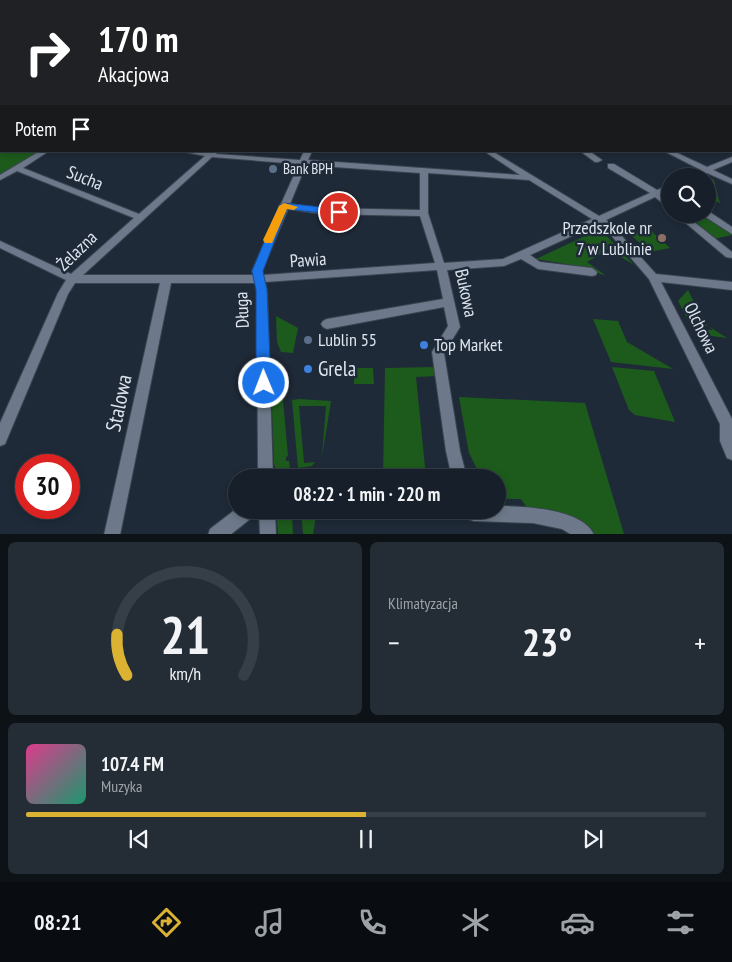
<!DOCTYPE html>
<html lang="pl">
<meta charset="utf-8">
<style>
:root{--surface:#17202a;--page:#242d36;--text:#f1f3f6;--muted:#9ea3a8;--line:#363e47;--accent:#dcb233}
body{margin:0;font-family:"PT Sans Narrow",sans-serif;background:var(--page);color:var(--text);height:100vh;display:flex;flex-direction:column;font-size:19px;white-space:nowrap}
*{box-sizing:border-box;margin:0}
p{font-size:16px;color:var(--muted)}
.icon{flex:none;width:28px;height:28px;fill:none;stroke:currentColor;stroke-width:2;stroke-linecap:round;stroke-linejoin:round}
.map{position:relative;height:534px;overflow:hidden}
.panel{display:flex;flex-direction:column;gap:8px;padding:8px;background:#0d1217;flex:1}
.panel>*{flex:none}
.banner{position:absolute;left:0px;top:0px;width:732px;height:152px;box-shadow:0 2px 8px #0003,0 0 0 1px var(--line);background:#202124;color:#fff;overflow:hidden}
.fabs{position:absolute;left:661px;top:168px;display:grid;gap:10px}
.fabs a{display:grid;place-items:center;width:55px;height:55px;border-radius:50%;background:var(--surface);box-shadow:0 2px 8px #0003,0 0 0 1px var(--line);font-size:25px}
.speed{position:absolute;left:15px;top:454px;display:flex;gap:10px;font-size:25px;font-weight:700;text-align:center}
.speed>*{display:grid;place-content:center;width:65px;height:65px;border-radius:50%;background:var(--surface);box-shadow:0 2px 8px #0003,0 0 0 1px var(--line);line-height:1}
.speed .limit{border:8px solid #d22;background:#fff;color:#111}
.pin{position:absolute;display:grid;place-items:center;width:42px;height:42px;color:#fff;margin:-21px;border:2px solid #fff;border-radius:50%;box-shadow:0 1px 5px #0007}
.me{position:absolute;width:55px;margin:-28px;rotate:359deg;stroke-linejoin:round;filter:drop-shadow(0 0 4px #0008)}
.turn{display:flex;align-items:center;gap:18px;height:105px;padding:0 15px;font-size:22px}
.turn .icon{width:65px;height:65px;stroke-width:2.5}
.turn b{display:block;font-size:35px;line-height:42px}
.then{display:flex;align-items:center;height:48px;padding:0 15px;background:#0003;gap:10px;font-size:19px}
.big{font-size:38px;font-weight:700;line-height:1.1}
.panel .card{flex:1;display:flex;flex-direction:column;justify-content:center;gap:8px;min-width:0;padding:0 18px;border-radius:8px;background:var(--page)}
.panel .dial{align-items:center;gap:0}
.dial svg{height:130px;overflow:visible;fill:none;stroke:var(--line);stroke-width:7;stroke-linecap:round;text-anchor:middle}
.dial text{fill:var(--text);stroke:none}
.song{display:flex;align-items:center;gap:15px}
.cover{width:60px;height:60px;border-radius:8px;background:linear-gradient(135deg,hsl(330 70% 55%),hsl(160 70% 35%))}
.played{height:5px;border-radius:2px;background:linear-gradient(90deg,var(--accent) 50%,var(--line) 50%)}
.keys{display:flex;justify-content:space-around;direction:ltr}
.heat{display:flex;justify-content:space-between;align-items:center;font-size:28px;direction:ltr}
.panel .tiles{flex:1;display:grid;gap:8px;grid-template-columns:1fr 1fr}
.card:last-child{grid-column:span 2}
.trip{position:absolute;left:228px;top:469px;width:278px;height:50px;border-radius:25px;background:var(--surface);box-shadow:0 2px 8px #0003,0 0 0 1px var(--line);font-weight:700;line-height:50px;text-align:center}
.dock{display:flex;height:80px;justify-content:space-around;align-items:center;background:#090d11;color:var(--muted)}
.dock .icon{width:35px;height:35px}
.dock .selected{color:var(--accent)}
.dock b{font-size:22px;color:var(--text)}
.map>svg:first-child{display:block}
.green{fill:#1d5b1c}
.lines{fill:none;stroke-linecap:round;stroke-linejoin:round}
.river{stroke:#086689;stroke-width:16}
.minor-casing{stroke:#3c4451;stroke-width:2}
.tertiary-casing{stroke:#3c4451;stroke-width:2}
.secondary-casing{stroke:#3c4451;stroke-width:2}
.minor{fill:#6d798a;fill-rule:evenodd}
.tertiary{fill:#6d798a;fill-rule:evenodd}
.secondary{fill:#8f8571;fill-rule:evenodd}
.route{fill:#1a73e8;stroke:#114b97}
.slow{fill:#f59e0b}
.service-dot{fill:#5c6f8a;stroke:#1f2a38;stroke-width:2}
.education-dot{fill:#8d6e63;stroke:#1f2a38;stroke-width:2}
.shop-dot{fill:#3f7fe0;stroke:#1f2a38;stroke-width:2}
.labels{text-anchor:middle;stroke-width:5;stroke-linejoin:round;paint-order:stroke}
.far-poi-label{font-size:15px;fill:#dde4ee;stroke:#1f2a38;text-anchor:start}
.street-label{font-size:18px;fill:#dde4ee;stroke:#1f2a38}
.poi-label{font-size:18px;fill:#dde4ee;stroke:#1f2a38;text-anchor:start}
.near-poi-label{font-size:21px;fill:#dde4ee;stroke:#1f2a38;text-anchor:start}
.near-street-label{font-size:21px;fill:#dde4ee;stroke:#1f2a38}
</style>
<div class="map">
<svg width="732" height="535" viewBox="0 0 732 535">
<rect width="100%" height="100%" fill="#1f2a38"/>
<path class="green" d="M0 144 1 151H42L0 175Z
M710 178 714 180 720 203 708 198V179Z
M688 214H699L706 219 708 216 732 235 714 239Z
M600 229 634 265 608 249 587 262 605 275 600 274 590 268 536 259Z
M650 230 670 248 649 252 630 234Z
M688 290 705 324 727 338 697 334 694 329 713 330 708 326 690 323 678 301Z
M276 316 298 328 293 353 281 352 277 342Z
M593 319 618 321 627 342 673 369 611 362Z
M270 356 277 379 281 378 288 456 286 457V461H289L290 469 282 471 276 469 274 464Z
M436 367 438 376 416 377 426 477 383 478 385 368Z
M612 367 654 371 675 422 635 415 629 410Z
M354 368H373L374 384H354Z
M459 397 585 403 624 534H592C566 510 565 511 529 511L521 499H496V478L481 477 469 453Z
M299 399 331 401 322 457 326 406H299L304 463 315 462 312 466 298 468 292 400Z
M276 510H292L293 534H278Z
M301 510H317L313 534H303Z"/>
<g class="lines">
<path class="river" d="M0 127 1 126"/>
<g class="minor-casing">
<path id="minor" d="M731 80H732V84H731Z
M731 133H732V137H731Z
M40 151H49L23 168 139 214 205 156 180 151 209 153 218 151 216 154 300 160 304 151H312L308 160 520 175 484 151H492L599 216 650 193 608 168V164H614L657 190 670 185V190L662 194 670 201V209L655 197 606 220 610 223 656 274 732 282V290L661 282 732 419V460L727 458 720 441V424L649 279 604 227 598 224 530 255 540 262 592 268 597 272 596 275 592 276 538 269 521 259 504 266 447 270 460 327 444 353 460 451 467 478H452L446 451 432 352 448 326 444 307 327 329 323 327 321 324 323 321 327 319 443 299 437 270 265 282 267 290 273 478H258L257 290 255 283H171L120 535H104L160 283H75L68 294 5 444 0 446V423L58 293 66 280 0 248V241L71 274 134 218 17 171 0 180V175ZM212 157 299 164 281 204 279 206 280 207 252 271 253 275H83ZM306 165 420 173V210L322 208 290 204ZM428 173 529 180 592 219 503 259 444 263 428 213ZM288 209 322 214 420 216 435 263 263 275 262 271Z
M580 151H589L602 160 598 162H595Z
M664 151H673L707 167 732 157V162L713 170 732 179V184L707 173 700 176H690L701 170Z
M708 211 732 227V234L704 216 703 214H708Z
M675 214H684L732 252V258L726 257Z
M496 506C521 506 583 508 594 535H572L562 529 533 523 474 521 468 519 464 510H496Z
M236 509 256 510 254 516 230 535H208L210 529Z
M259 510H275L276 535H260Z"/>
</g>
<g class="tertiary-casing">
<path id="tertiary" d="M731 92H732V96H731Z"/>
</g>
<g class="secondary-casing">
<path id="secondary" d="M0 59H1V62H0Z"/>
</g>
<use href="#minor" class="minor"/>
<use href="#tertiary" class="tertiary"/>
<use href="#secondary" class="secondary"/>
</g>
<linearGradient id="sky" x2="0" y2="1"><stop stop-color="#11171f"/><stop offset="0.44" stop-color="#3c4a5e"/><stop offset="1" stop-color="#3c4a5e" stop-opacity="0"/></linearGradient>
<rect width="732" height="134" fill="url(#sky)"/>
<path class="route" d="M284 203 339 209 344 212 339 215 287 209 263 271 267 290 271 383 269 388 264 390 258 388 256 383V290L252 271 279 206Z"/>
<path class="slow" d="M284 203 298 207 294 210 287 209 272 243H265L263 240 279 206Z"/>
<g class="service-dot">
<circle cx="273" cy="169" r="5"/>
<circle cx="308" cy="340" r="5"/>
</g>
<circle class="education-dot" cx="662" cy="238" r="5"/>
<g class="shop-dot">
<circle cx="424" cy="345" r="5"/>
<circle cx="308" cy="369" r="5"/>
</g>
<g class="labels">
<g class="far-poi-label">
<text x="283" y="174">Bank BPH</text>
</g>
<g class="street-label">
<text transform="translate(85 178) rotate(22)" y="6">Sucha</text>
<text transform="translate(77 251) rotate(-44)" y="6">Żelazna</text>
<text transform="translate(308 260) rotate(-4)" y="6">Pawia</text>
<text transform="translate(466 293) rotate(78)" y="6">Bukowa</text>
<text transform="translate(242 310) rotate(-92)" y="6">Długa</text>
<text transform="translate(701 328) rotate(64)" y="6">Olchowa</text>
</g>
<g class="poi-label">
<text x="652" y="234" text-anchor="end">Przedszkole nr<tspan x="652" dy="21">7 w Lublinie</tspan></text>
<text x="318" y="346">Lublin 55</text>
<text x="434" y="351">Top Market</text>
</g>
<g class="near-poi-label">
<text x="318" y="376">Grela</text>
</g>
<g class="near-street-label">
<text transform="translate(119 403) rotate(-78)" y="7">Stalowa</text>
</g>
</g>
</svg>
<div class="fabs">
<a><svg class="icon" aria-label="search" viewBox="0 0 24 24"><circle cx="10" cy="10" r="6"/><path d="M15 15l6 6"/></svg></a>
</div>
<div class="speed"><div class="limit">30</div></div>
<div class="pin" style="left:339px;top:212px;background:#d93025"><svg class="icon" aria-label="arrive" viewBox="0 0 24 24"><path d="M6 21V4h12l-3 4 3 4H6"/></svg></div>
<svg class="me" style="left:264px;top:383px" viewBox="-20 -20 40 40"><circle r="17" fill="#1a73e8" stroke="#fff" stroke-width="3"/><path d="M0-11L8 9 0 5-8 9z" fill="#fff"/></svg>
<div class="trip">08:22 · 1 min · 220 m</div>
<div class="banner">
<div class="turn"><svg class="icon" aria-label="right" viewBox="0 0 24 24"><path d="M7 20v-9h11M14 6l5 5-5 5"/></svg><div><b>170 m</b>Akacjowa</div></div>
<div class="then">Potem<svg class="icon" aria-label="arrive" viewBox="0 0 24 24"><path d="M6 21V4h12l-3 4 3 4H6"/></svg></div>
</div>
</div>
<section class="panel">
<div class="tiles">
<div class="card dial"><svg viewBox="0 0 100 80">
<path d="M14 69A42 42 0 1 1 86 69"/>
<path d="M14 69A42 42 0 0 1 8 44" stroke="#dcb233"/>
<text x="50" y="56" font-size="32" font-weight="700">21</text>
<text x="50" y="72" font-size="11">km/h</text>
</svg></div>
<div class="card"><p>Klimatyzacja</p>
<div class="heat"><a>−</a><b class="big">23°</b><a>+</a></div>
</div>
<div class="card">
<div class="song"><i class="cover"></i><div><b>107.4 FM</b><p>Muzyka</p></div></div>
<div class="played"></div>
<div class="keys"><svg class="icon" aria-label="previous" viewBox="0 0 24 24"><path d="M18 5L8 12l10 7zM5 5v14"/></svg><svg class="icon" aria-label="pause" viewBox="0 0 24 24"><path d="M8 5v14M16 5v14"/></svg><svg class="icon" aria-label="next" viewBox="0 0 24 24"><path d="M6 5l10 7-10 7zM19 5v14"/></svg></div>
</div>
</div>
</section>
<nav class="dock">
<b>08:21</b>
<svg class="icon selected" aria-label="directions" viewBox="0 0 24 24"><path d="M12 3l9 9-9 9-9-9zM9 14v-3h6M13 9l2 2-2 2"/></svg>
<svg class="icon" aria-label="music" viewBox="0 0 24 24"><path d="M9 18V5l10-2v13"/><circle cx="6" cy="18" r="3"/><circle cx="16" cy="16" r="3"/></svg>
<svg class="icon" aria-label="phone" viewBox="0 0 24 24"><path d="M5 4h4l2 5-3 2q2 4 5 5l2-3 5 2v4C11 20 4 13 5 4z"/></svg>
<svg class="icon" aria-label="climate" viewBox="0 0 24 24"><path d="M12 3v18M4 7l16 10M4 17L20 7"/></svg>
<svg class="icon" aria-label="car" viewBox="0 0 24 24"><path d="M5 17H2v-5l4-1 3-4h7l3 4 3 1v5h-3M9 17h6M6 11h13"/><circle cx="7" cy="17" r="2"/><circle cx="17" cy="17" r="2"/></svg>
<svg class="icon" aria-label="filters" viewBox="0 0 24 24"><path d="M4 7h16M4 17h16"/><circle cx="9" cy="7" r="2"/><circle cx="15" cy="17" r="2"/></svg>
</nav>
